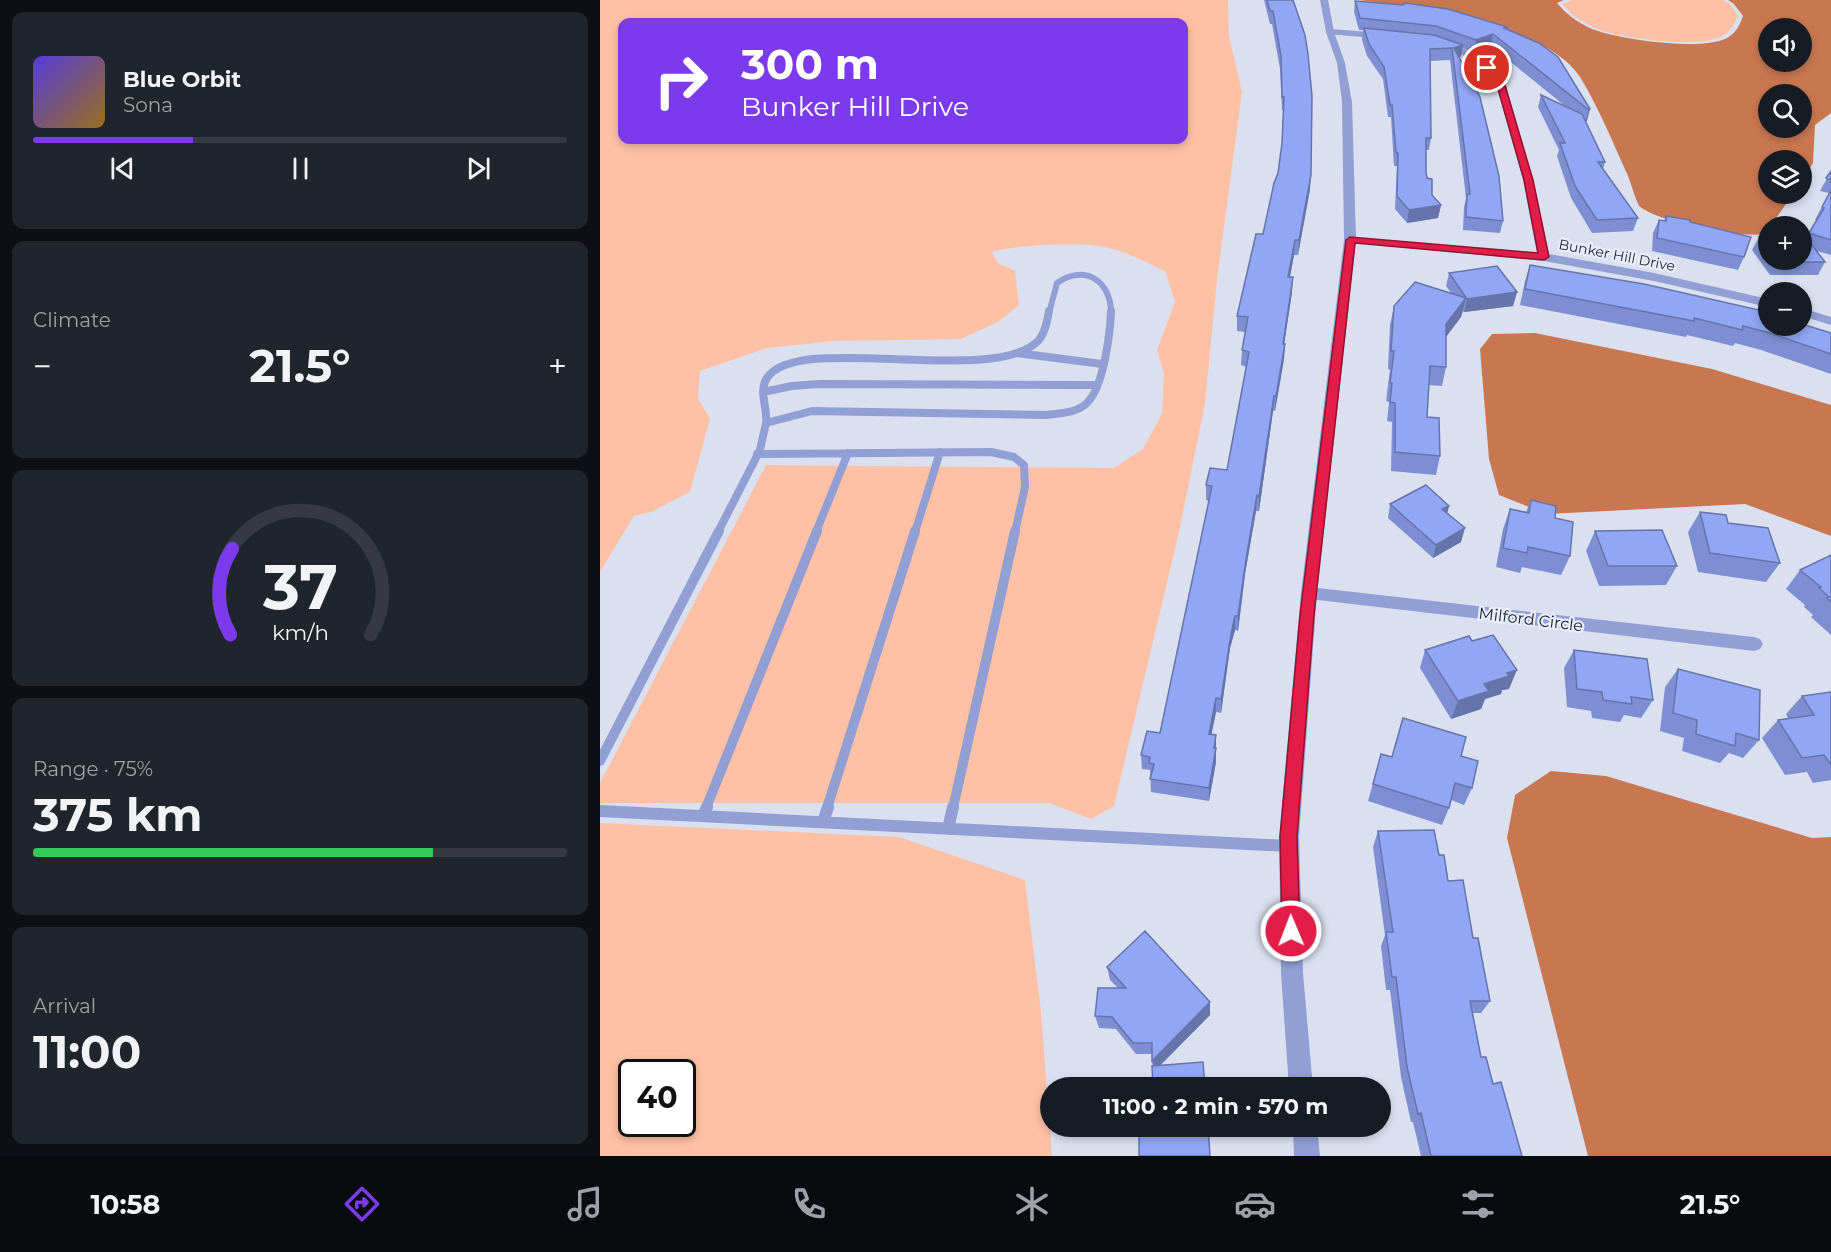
<!DOCTYPE html>
<meta charset="utf-8">
<style>
:root{--surface:#171b24;--page:#20242c;--text:#f1f3f6;--muted:#9ea1a6;--line:#363941;--accent:#7c3aed}
body{margin:0;font-family:Montserrat,sans-serif;background:var(--page);color:var(--text);height:100vh;display:flex;flex-direction:column;font-size:22px;white-space:nowrap}
*{box-sizing:border-box;margin:0}
p{font-size:20px;color:var(--muted)}
.icon{flex:none;width:33px;height:33px;fill:none;stroke:currentColor;stroke-width:2;stroke-linecap:round;stroke-linejoin:round}
.map{position:relative;flex:1;overflow:hidden}
.side{display:flex;flex-direction:column;gap:12px;padding:12px;background:#0d0f14;width:600px}
.side>*{flex:none}
.guide{position:absolute;left:18px;top:18px;width:570px;height:126px;border-radius:12px;box-shadow:0 3px 9px #0003;background:#7c3aed;color:#fff;overflow:hidden}
.tools{position:absolute;left:1158px;top:18px;display:grid;gap:12px}
.tools a{display:grid;place-items:center;width:54px;height:54px;border-radius:50%;background:var(--surface);box-shadow:0 3px 9px #0003;font-size:30px}
.speed{position:absolute;left:18px;top:1059px;display:flex;gap:12px;font-size:30px;font-weight:700;text-align:center}
.speed>*{display:grid;place-content:center;width:78px;height:78px;border-radius:50%;background:var(--surface);box-shadow:0 3px 9px #0003;line-height:1}
.speed .limit{border:3px solid #111;border-radius:9px;background:#fff;color:#111}
.pin{position:absolute;display:grid;place-items:center;width:51px;height:51px;color:#fff;margin:-26px;border:3px solid #fff;border-radius:50%;box-shadow:0 2px 6px #0007}
.me{position:absolute;width:66px;margin:-33px;rotate:359deg;stroke-linejoin:round;filter:drop-shadow(0 0 4px #0008)}
.turn{display:flex;align-items:center;gap:21px;height:126px;padding:0 24px;font-size:27px}
.turn .icon{width:78px;height:78px;stroke-width:2.5}
.turn b{display:block;font-size:42px;line-height:51px}
.big{font-size:45px;font-weight:700;line-height:1.1}
.side .widget{flex:1;display:flex;flex-direction:column;justify-content:center;gap:9px;min-width:0;padding:0 21px;border-radius:12px;background:var(--page)}
.side .dial{align-items:center;gap:0}
.dial svg{height:156px;overflow:visible;fill:none;stroke:var(--line);stroke-width:7;stroke-linecap:round;text-anchor:middle}
.dial text{fill:var(--text);stroke:none}
.song{display:flex;align-items:center;gap:18px}
.cover{width:72px;height:72px;border-radius:9px;background:linear-gradient(135deg,hsl(250 70% 55%),hsl(40 70% 35%))}
.played{height:6px;border-radius:3px;background:linear-gradient(90deg,var(--accent) 30%,var(--line) 30%)}
.keys{display:flex;justify-content:space-around;direction:ltr}
.heat{display:flex;justify-content:space-between;align-items:center;font-size:33px;direction:ltr}
.charge{height:9px;border-radius:4px;background:linear-gradient(90deg,#34c759 75%,var(--line) 0)}
.trip{position:absolute;left:440px;top:1077px;width:351px;height:60px;border-radius:30px;background:var(--surface);box-shadow:0 3px 9px #0003;font-weight:700;line-height:60px;text-align:center}
.menu{display:flex;height:96px;justify-content:space-around;align-items:center;background:#090b0e;color:var(--muted)}
.menu .icon{width:42px;height:42px}
.menu .selected{color:var(--accent)}
.menu b{font-size:27px;color:var(--text)}
main{display:flex;flex:1;min-height:0}
.map>svg:first-child{display:block}
.green{fill:#fec1a5;fill-rule:evenodd}
.water{fill:#c97750;fill-rule:evenodd}
.lines{fill:none;stroke-linecap:round;stroke-linejoin:round}
.service-far3{stroke:#919fd4;stroke-width:6}
.service-far2{stroke:#919fd4;stroke-width:8}
.service-far1{stroke:#919fd4;stroke-width:10}
.service{stroke:#919fd4;stroke-width:12}
.minor{fill:#919fd4;fill-rule:evenodd}
.tertiary{fill:#919fd4;fill-rule:evenodd}
.wall{fill:#7d8fd2}
.shaded-wall{fill:#6674ab}
.building{fill:#91a6f4;stroke:#6674ab;stroke-width:1.5}
.route{fill:#e11d48;stroke:#92132f;stroke-width:1.5}
.labels{text-anchor:middle;stroke-width:4.5;stroke-linejoin:round;paint-order:stroke}
.far-street-label{font-size:14px;fill:#23252b;stroke:#e9eefe}
.street-label{font-size:16px;fill:#23252b;stroke:#e9eefe}
</style>
<main>
<section class="side">
<div class="widget">
<div class="song"><i class="cover"></i><div><b>Blue Orbit</b><p>Sona</p></div></div>
<div class="played"></div>
<div class="keys"><svg class="icon" aria-label="previous" viewBox="0 0 24 24"><path d="M18 5L8 12l10 7zM5 5v14"/></svg><svg class="icon" aria-label="pause" viewBox="0 0 24 24"><path d="M8 5v14M16 5v14"/></svg><svg class="icon" aria-label="next" viewBox="0 0 24 24"><path d="M6 5l10 7-10 7zM19 5v14"/></svg></div>
</div>
<div class="widget"><p>Climate</p>
<div class="heat"><a>−</a><b class="big">21.5°</b><a>+</a></div>
</div>
<div class="widget dial"><svg viewBox="0 0 100 80">
<path d="M14 69A42 42 0 1 1 86 69"/>
<path d="M14 69A42 42 0 0 1 15 25" stroke="#7c3aed"/>
<text x="50" y="56" font-size="32" font-weight="700">37</text>
<text x="50" y="72" font-size="11">km/h</text>
</svg></div>
<div class="widget"><p>Range · 75%</p><b class="big">375 km</b><div class="charge"></div></div>
<div class="widget"><p>Arrival</p><b class="big">11:00</b></div>
</section>
<div class="map">
<svg width="1231" height="1156" viewBox="0 0 1231 1156">
<rect width="100%" height="100%" fill="#dbe0f0"/>
<path class="green" d="M0 0H628L629 36 642 92 617 280 605 404 579 532 514 806 491 819 449 803H0V783L166 465 514 468 543 449 562 413 564 374 557 350 575 302 565 271C545 262 526 251 504 247 483 242 412 245 392 252L398 263 415 271 419 305 398 322 361 339 234 341 167 348 100 371 98 398 110 419 90 492 51 512 34 516 0 572ZM22 22H584V140H22Z
M973 0H1123L1130 4 1138 16C1135 24 1129 33 1121 37 1096 48 1026 39 1000 30 985 24 972 16 962 4Z
M0 823 299 837 425 880 441 1012 452 1156H0ZM32 1072H82V1124H32Z"/>
<path class="water" d="M760 0H964L957 3C968 16 982 26 998 31 1025 40 1103 51 1127 38 1136 33 1140 25 1143 16L1134 4 1128 0H1231V113L1215 125 1213 163 1202 181V160H1168V194H1193L1165 234C1139 238 1059 223 1039 206 1034 196 1032 186 1028 176 1013 143 999 108 980 77 946 24 820 9 760 0ZM1168 28H1202V62H1168ZM1168 94H1202V128H1168Z
M935 333 1112 369 1231 405V536L1145 504 947 514 899 495 889 459 880 349 892 334Z
M951 771 1006 776 1212 838 1231 837V1156H988L907 838 915 795Z"/>
<g class="lines">
<path class="service-far3" d="M449 313 457 283C484 264 511 280 511 313"/>
<path class="service-far2" d="M417 353 502 364
M163 392 192 386 219 384 497 385
M166 423C168 408 158 392 167 378 198 331 392 387 438 341 445 333 447 322 449 311
M166 423 212 411 447 415C460 413 477 413 487 403 504 386 510 334 511 311
M157 454 391 452 414 457 424 465 425 487 415 532
M118 532 160 450 166 423
M216 532 248 453
M315 532 340 452"/>
<path class="service-far1" d="M0 761 119 531
M106 808 217 531
M227 808 315 531
M353 808 415 531"/>
<path class="service" d="M0 811 689 846
M103 816 107 807
M223 822 228 807
M348 829 353 807"/>
<path class="minor" d="M730 29 784 33 788 36 784 39 727 34 726 32Z
M842 41 867 50 890 66 905 82 933 180 949 254 1054 273 1168 299V307L1054 281 944 261 746 242V238L750 237 937 253 923 180 896 83 884 70 861 54 839 46V42Z
M1202 308 1231 317V325L1202 316Z
M709 587 1154 637 1160 639 1163 644 1160 649 1154 651 709 599 703 598 701 593 703 588Z"/>
<path class="tertiary" d="M720 0H728L734 32 745 63 752 102 756 240 717 593 699 837 703 973 713 1088H689L681 973 679 837 701 593 744 240 742 102 737 63 726 32Z
M693 1126H717L720 1156H694Z"/>
</g>
<path class="wall" d="M664 0H693L710 189 698 255H694L690 277 692 292 684 344H685L684 359 675 411H673L659 511H656L645 574 638 631 635 630 630 648 621 713 616 712 611 734 616 735V762L609 801 551 792 550 770 542 769 541 755 560 733 609 501 606 500V485L627 470 647 367 641 365 642 350 645 332 637 331V316L663 234 678 173 682 144 684 110H682L680 69 672 24H670Z
M755 1 906 29 990 109 986 122 1005 162 1003 169 1038 218 1033 231 992 233 971 198 957 156 959 150 938 107 941 95 965 106 891 46 874 52 862 48 861 57H859L903 221 900 233 863 230 864 207 866 198 850 60 830 61 831 138 829 150H826V172L832 195 841 205 838 218 807 223 795 209 797 166H794L791 117H788L783 79 767 56 762 40 763 30H759L754 12Z
M1231 171V255L1217 251 1225 262 1218 275H1170L1152 250 1159 237 1168 236V260H1202L1206 237 1216 220H1215L1229 193 1220 191Z
M1066 216 1090 222 1144 257 1138 270 1052 251 1053 233 1059 220 1064 221Z
M930 265 1168 326 1231 333V374L1161 350 1135 343 1133 346 1087 335 1086 337 920 305 925 281Z
M849 273 917 292 913 306 864 312 863 311 861 317 846 337V367L842 386 829 385 827 417 840 456 836 475 791 471 792 422 787 421 789 402 786 401 790 370 788 369 790 325 794 306 852 294 846 286Z
M931 500 955 518 970 556 961 575 922 567 920 573 896 567 903 529 910 509 926 512Z
M790 504 861 542 833 558 788 518Z
M1100 512 1128 523 1180 563 1166 582 1098 572 1088 532Z
M995 531 1077 566 1066 585 999 586 986 551Z
M1231 555V635L1211 617 1213 615 1204 607 1205 605 1186 589 1200 570Z
M872 641 909 689 902 690 901 694 885 699 881 709 851 719 820 668 825 650Z
M974 650 1053 700 1041 718 1024 715 1020 722 992 718 991 711 967 707 964 668Z
M1078 669 1159 740 1143 758 1129 753 1120 763 1082 751 1084 738 1060 731 1065 687Z
M1231 692V780L1213 783 1207 772 1185 775 1162 738 1178 720 1188 718 1186 714 1202 696Z
M781 754 792 757 861 756 872 788 864 805 851 800 849 808 842 825 768 801Z
M778 831 839 855 848 881 873 938 890 1001 881 1013H873L881 1057 893 1084 922 1156H821L813 1122H811L801 1077 790 990H786L781 946 785 935 773 847Z
M507 967 610 1002V1015L560 1066H553L552 1054H536L516 1029 499 1028 495 1016 518 988 510 980Z"/>
<path class="shaded-wall" d="M893 34 891 46 874 52 876 40Z
M863 45 861 57 853 59 854 48Z
M990 109 987 121 985 122 989 110Z
M711 175 710 189 698 255 699 240Z
M841 205 838 218 807 223 809 210Z
M695 240 694 255 687 292 688 277Z
M693 277 692 292 682 359 683 344Z
M917 292 913 306 864 312 867 299Z
M866 298 861 317 842 342 846 324Z
M685 344 684 359 675 411 676 396Z
M674 396 673 411 659 511V496Z
M657 495 656 511 645 574 638 631V616L646 559Z
M849 506 846 519 842 509Z
M865 528 861 542 833 558 836 545Z
M635 616V630L630 648 621 713V699L631 634Z
M917 670 909 689 902 690 901 694 885 699 881 709 851 719 858 701 884 684 907 673Z
M616 698V712L609 747V734Z
M616 735V762L609 801V788Z
M610 1002V1015L554 1071 552 1061Z"/>
<path class="building" d="M667 0H693L705 35 708 54 712 96 711 175 699 240H695L688 277H693L683 344H685L676 396H674L659 496 657 495 646 559 638 616H635L631 634 621 699 616 698 609 734 616 735 614 748H616L609 788 550 779 554 764 549 763 550 757 541 755 547 731 560 733 612 486 606 485 610 468 627 470 649 352 642 350 648 317 637 316 656 234H663L674 183 678 173 682 143 684 97H682L681 56 673 11H670Z
M755 1 803 5 805 3 848 9 907 27 904 28 939 43 958 57 990 109 989 110 893 34 876 40 836 26 760 18Z
M764 28 834 35 863 45 854 48 880 97 899 176 903 221 866 217 867 194H870L852 48 830 49 831 138H826V172L827 178 832 179V195L841 205 809 210 797 196 798 153H796L792 105H790L784 67 769 44Z
M941 95 982 114 1005 162H998L1038 218 997 220 975 186 960 143H965Z
M1231 171V180L1226 178Z
M1231 190V240L1209 233 1224 208 1222 207Z
M1066 216 1090 220V222L1151 237 1144 257 1057 238 1059 220 1066 221Z
M1168 236V250L1159 237Z
M1202 236H1205L1225 262H1177L1175 260H1202Z
M930 265 1044 284 1168 312V326H1202V324L1231 333V354L1170 333 1143 326 1142 330 1094 318V321L925 289Z
M897 266 917 292 867 299 849 273Z
M815 282 866 298 846 324V367L830 366 827 417 839 418 840 456 795 452V403L790 402 792 383H790L794 351H791L794 306Z
M826 485 849 506 842 509 865 528 836 545 790 504Z
M931 500 956 506 955 518 973 522 970 556 928 547 927 553 903 548 910 509 929 513Z
M1100 512 1126 515 1128 523 1168 528 1180 563 1110 553Z
M1062 530 1077 566H1008L995 531Z
M1231 555V602L1227 598 1229 597 1219 588 1221 587 1200 570Z
M893 635 917 670 907 673 909 676 884 684 889 691 858 701 825 650 869 636 872 641Z
M974 650 1047 659 1053 700 1031 697 1032 704 1003 700 1002 692 977 689Z
M1078 669 1160 690 1159 740 1136 733 1135 746 1096 734 1097 720 1073 713Z
M1231 692V765L1224 755 1202 758 1178 720 1214 715 1202 696Z
M803 718 866 737 861 756 878 761 872 788 855 783 849 808 773 784 781 754 792 757Z
M834 830 839 855H844L848 881 863 880 873 938H878L890 1001H870L881 1057H886L893 1084 901 1082 922 1156H831L821 1113 818 1114 807 1067 796 977H792L786 932H793L778 831Z
M545 931 610 1002 552 1061V1043H533L512 1017 495 1016 498 988H526L507 967Z
M603 1062 605 1088H553L552 1066Z
M539 1126H608L610 1156H539Z"/>
<path class="route" d="M884 66H889L904 82 933 180 949 257 944 260 755 243 714 615 697 837 700 931 697 937 691 940 684 937 682 931 680 837 700 615 746 240 750 237 938 253 924 180 896 82 884 69Z"/>
<g class="labels">
<g class="far-street-label">
<text transform="translate(1017 255) rotate(11)" y="5">Bunker Hill Drive</text>
</g>
<g class="street-label">
<text transform="translate(931 619) rotate(7)" y="6">Milford Circle</text>
</g>
</g>
</svg>
<div class="tools">
<a><svg class="icon" aria-label="sound" viewBox="0 0 24 24"><path d="M4 9h4l5-4v14l-5-4H4zM17 9q2 3 0 6"/></svg></a>
<a><svg class="icon" aria-label="search" viewBox="0 0 24 24"><circle cx="10" cy="10" r="6"/><path d="M15 15l6 6"/></svg></a>
<a><svg class="icon" aria-label="layers" viewBox="0 0 24 24"><path d="M12 4l9 5-9 5-9-5zM3 14l9 5 9-5"/></svg></a>
<a>+</a>
<a>−</a>
</div>
<div class="speed"><div class="limit">40</div></div>
<div class="pin" style="left:887px;top:68px;background:#d93025"><svg class="icon" aria-label="arrive" viewBox="0 0 24 24"><path d="M6 21V4h12l-3 4 3 4H6"/></svg></div>
<svg class="me" style="left:691px;top:931px" viewBox="-20 -20 40 40"><circle r="17" fill="#e11d48" stroke="#fff" stroke-width="3"/><path d="M0-11L8 9 0 5-8 9z" fill="#fff"/></svg>
<div class="trip">11:00 · 2 min · 570 m</div>
<div class="guide">
<div class="turn"><svg class="icon" aria-label="right" viewBox="0 0 24 24"><path d="M7 20v-9h11M14 6l5 5-5 5"/></svg><div><b>300 m</b>Bunker Hill Drive</div></div>
</div>
</div>
</main>
<nav class="menu">
<b>10:58</b>
<svg class="icon selected" aria-label="directions" viewBox="0 0 24 24"><path d="M12 3l9 9-9 9-9-9zM9 14v-3h6M13 9l2 2-2 2"/></svg>
<svg class="icon" aria-label="music" viewBox="0 0 24 24"><path d="M9 18V5l10-2v13"/><circle cx="6" cy="18" r="3"/><circle cx="16" cy="16" r="3"/></svg>
<svg class="icon" aria-label="phone" viewBox="0 0 24 24"><path d="M5 4h4l2 5-3 2q2 4 5 5l2-3 5 2v4C11 20 4 13 5 4z"/></svg>
<svg class="icon" aria-label="climate" viewBox="0 0 24 24"><path d="M12 3v18M4 7l16 10M4 17L20 7"/></svg>
<svg class="icon" aria-label="car" viewBox="0 0 24 24"><path d="M5 17H2v-5l4-1 3-4h7l3 4 3 1v5h-3M9 17h6M6 11h13"/><circle cx="7" cy="17" r="2"/><circle cx="17" cy="17" r="2"/></svg>
<svg class="icon" aria-label="filters" viewBox="0 0 24 24"><path d="M4 7h16M4 17h16"/><circle cx="9" cy="7" r="2"/><circle cx="15" cy="17" r="2"/></svg>
<b>21.5°</b>
</nav>
